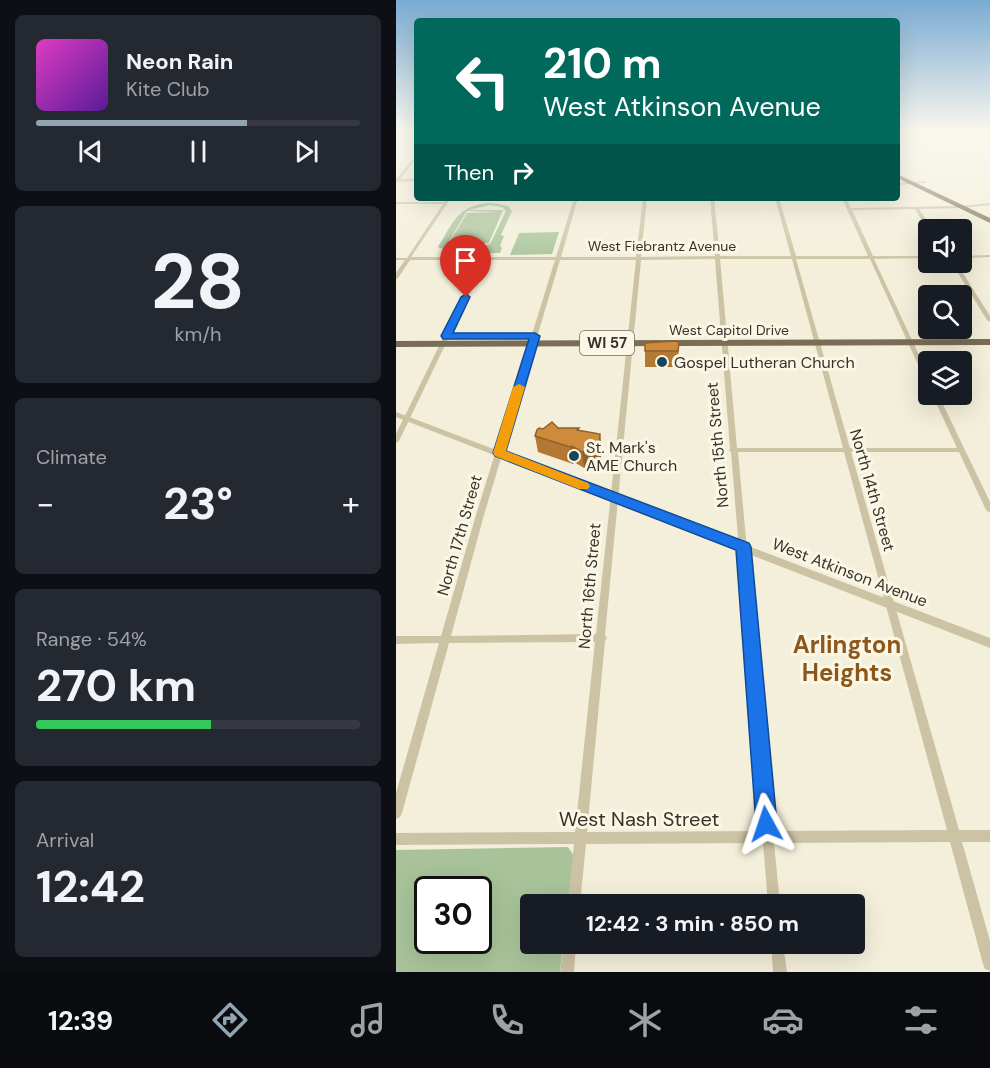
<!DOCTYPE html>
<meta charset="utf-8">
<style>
:root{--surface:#171b24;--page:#242831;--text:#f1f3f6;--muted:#9ea1a6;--line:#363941;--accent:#90a4b1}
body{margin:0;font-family:"DM Sans",sans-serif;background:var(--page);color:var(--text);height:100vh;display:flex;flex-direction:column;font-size:22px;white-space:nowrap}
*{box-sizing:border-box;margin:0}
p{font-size:20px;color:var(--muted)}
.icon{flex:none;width:33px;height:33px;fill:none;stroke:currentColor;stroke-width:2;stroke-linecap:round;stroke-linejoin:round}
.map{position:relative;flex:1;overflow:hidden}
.drawer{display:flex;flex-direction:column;gap:15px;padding:15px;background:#0d0f14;width:396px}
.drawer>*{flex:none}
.banner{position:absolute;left:18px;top:18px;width:486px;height:183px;border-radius:6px;box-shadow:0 6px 24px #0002;background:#00695c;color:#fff;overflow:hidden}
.controls{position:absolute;left:522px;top:219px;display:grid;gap:12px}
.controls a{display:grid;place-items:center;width:54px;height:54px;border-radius:6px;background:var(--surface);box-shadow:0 6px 24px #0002;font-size:30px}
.speed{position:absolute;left:18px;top:876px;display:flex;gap:12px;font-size:30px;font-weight:700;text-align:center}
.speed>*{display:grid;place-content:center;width:78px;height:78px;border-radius:50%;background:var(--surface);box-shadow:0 6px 24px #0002;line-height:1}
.speed .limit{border:3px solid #111;border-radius:9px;background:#fff;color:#111}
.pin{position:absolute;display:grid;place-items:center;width:51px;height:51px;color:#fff;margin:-62px -26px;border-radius:50% 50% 50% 0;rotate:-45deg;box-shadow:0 0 6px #0007}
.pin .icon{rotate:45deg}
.me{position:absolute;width:66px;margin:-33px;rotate:355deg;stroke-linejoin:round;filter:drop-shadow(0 0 4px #0008)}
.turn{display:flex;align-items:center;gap:21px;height:126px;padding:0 30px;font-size:27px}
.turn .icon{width:78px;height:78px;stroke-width:2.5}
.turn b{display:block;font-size:42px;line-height:51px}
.then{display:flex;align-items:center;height:57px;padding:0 30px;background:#0003;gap:12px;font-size:22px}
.big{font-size:45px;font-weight:700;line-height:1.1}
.drawer .widget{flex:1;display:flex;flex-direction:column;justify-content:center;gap:9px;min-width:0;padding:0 21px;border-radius:9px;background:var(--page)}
.drawer .dial{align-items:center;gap:0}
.dial b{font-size:78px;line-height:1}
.song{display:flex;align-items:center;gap:18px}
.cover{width:72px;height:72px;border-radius:9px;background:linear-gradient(135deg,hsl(310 70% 55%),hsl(270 70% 35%))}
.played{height:6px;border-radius:3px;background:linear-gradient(90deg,var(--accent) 65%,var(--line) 65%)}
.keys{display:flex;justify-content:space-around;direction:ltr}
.heat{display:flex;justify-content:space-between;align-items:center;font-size:33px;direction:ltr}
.charge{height:9px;border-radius:4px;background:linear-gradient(90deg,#34c759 54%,var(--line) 0)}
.trip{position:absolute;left:124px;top:894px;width:345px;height:60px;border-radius:6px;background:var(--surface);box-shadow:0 6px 24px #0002;font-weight:700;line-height:60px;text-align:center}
.dock{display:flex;height:96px;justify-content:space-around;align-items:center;background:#090b0e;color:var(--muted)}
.dock .icon{width:42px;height:42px}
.dock .active{color:var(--accent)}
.dock b{font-size:27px;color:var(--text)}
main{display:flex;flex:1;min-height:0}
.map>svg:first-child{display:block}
.green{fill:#a8c399;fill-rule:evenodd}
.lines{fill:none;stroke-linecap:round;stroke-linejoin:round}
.minor{fill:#ccc3a5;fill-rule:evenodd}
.tertiary{fill:#ccc3a5;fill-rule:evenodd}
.primary{fill:#7a6d56;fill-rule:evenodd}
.wall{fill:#b27834}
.shaded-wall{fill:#91612a}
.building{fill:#cf8b3c;stroke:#91612a;stroke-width:1.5}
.route{fill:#1a73e8;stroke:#114b97;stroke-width:1.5}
.slow{fill:#f59e0b}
.poi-dot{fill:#19445c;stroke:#fbf7e6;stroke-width:2}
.labels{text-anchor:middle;stroke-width:6;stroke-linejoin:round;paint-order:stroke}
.far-street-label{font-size:14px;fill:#373127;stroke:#fbf7e6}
.shield{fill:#fbf7e6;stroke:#726c60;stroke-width:1.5}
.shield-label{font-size:15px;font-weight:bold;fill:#373127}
.poi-label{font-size:16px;fill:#373127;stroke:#fbf7e6;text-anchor:start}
.street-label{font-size:16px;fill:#373127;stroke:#fbf7e6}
.near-street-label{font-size:20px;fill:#373127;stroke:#fbf7e6}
.near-quarter-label{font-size:24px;font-weight:bold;fill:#8c571a;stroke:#fbf7e6}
</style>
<main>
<section class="drawer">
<div class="widget">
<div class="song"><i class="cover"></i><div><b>Neon Rain</b><p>Kite Club</p></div></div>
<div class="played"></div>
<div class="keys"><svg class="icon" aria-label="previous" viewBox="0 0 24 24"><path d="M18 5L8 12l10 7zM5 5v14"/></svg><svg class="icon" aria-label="pause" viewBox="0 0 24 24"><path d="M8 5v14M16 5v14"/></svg><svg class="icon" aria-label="next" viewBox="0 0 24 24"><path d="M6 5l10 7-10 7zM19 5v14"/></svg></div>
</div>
<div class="widget dial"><b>28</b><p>km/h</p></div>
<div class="widget"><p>Climate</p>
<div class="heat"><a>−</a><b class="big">23°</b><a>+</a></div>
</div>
<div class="widget"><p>Range · 54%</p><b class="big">270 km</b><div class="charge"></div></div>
<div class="widget"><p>Arrival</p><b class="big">12:42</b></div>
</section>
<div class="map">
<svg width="594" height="972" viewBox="0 0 594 972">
<rect width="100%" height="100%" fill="#f3efda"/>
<path class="green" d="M96 203 112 206 116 211 105 235 108 236 104 246 106 248 104 253 58 254 42 247C58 221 62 204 96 203ZM94 205 106 207 110 211 94 244 75 251 53 248 52 243 71 211 102 212 71 213 53 243H93L107 210H73Z
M163 232 156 254 114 255 123 233Z
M172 847 178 856 172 904H135V944H167L164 972H0V850ZM32 890H82V940H32Z"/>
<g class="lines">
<path class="minor" d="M20 155H21V158L4 179H21V181L0 182V179Z
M530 181V183H529L501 185V183Z
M51 198H55L15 257H160L178 198H182L165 257H240L247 198H251L245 257 319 256 314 198H318L324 256H395L379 198H383L400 256H472L446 198H450L455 208 566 206 594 203V205L566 208 523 209 537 230H532L519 209 456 210 477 256H532V258L478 259 532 374V382L529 380 474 259H400L454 448H561L536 394H542L594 502V513L590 510 563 452H455L563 830H594V842H566L594 941V971L589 969 587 964 554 842 378 843 384 904H372L367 843 190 844 184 904H172L178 844 0 845V833L179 832 199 642 53 643 6 813 4 817 0 819V793L43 643 0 644V636H45L80 515 159 260H90L3 441 0 443V434L85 260H14L2 278 0 279V273L9 260H0V258H11L47 204H0V202H48ZM319 259 334 448 333 450 335 452 366 831 191 832 209 641 211 638 209 635 245 260ZM324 259H396L447 448H341ZM164 260H240L200 634 55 636 88 515ZM342 452H448L551 830 377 831Z
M594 255V257L566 258V256Z
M555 262H560L594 316V322L591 320Z
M168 944H180L178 972H164Z
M375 944H387L391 972H377Z"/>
<path class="tertiary" d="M0 412 594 638V648L0 417Z"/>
<path class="primary" d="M501 174 594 218V223L501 178Z
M594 339V345L0 347V341Z"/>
</g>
<path class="wall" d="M283 343 282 367H249V351Z
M162 428H183V430L206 451 204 462 188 468 178 462 177 464 142 452 139 436 147 429Z"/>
<path class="shaded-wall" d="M204 434 206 451 204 462 188 468 186 452Z
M176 446 178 462 177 464 174 447Z"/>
<path class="building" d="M280 341 283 343 282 351H249V343Z
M156 422 162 428H183L181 430 204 434 203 445 186 452 176 446 174 447 139 436 141 430 143 428 147 429Z"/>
<linearGradient id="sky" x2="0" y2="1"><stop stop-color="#7aabd3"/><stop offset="0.49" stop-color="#faf8ee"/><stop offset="1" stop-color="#faf8ee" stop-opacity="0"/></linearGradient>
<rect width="594" height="269" fill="url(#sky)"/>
<path class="route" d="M70 294 74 297 57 333H139L144 336 110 451 353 543 355 547 381 824 378 831 370 834 363 831 360 824 340 550 99 456 97 453 133 339H47L45 336 65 297Z"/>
<path class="slow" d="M123 384 129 387 110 451 192 483 194 486 192 489H183L99 456 97 453 117 387Z"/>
<g class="poi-dot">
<circle cx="266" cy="362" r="6"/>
<circle cx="178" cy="456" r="6"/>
</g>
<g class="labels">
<g class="far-street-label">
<text x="266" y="251">West Fiebrantz Avenue</text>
<text x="333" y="335">West Capitol Drive</text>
</g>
<rect class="shield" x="184" y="331" width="54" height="24" rx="4.5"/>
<g class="shield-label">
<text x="211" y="348">WI 57</text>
</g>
<g class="poi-label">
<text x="278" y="368">Gospel Lutheran Church</text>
<text x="190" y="453">St. Mark's<tspan x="190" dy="18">AME Church</tspan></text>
</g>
<g class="street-label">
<text transform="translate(321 445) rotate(-95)" y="6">North 15th Street</text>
<text transform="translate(477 490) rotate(74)" y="6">North 14th Street</text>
<text transform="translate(63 535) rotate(-74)" y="6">North 17th Street</text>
<text transform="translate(454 572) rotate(21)" y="6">West Atkinson Avenue</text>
<text transform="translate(193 586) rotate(-85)" y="6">North 16th Street</text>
</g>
<g class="near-street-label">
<text x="243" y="826">West Nash Street</text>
</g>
<g class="near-quarter-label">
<text x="451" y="653">Arlington<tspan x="451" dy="28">Heights</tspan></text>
</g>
</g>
</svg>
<div class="controls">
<a><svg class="icon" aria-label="sound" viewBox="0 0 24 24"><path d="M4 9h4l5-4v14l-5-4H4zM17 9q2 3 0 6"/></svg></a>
<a><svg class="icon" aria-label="search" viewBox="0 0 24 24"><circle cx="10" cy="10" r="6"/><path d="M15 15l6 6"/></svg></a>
<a><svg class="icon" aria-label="layers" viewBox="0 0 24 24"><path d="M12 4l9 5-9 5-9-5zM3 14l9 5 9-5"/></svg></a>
</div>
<div class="speed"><div class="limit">30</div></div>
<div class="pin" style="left:70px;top:297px;background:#d93025"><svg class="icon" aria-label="arrive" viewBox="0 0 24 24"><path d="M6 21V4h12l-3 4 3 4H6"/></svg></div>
<svg class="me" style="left:370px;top:824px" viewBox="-20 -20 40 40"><path d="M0-17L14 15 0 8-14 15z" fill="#1a73e8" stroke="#fff" stroke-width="4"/></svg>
<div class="trip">12:42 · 3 min · 850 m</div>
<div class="banner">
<div class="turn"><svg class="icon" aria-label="left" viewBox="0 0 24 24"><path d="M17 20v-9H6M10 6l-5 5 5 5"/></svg><div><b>210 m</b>West Atkinson Avenue</div></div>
<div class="then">Then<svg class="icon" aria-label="right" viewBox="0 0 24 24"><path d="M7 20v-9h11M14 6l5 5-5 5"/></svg></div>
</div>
</div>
</main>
<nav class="dock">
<b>12:39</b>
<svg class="icon active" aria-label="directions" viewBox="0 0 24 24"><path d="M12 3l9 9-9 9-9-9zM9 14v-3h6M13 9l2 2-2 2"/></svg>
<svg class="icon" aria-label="music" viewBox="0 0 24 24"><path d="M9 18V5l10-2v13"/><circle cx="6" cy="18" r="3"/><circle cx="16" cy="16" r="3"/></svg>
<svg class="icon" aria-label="phone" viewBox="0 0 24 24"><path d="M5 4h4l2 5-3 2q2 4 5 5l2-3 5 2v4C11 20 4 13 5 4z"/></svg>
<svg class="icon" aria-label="climate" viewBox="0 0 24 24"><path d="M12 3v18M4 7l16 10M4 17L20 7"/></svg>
<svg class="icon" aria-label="car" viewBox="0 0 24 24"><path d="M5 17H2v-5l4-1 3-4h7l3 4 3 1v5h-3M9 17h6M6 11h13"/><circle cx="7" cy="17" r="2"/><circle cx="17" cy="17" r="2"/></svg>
<svg class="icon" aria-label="filters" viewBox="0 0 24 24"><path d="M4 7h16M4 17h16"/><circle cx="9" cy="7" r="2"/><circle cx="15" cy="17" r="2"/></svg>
</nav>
